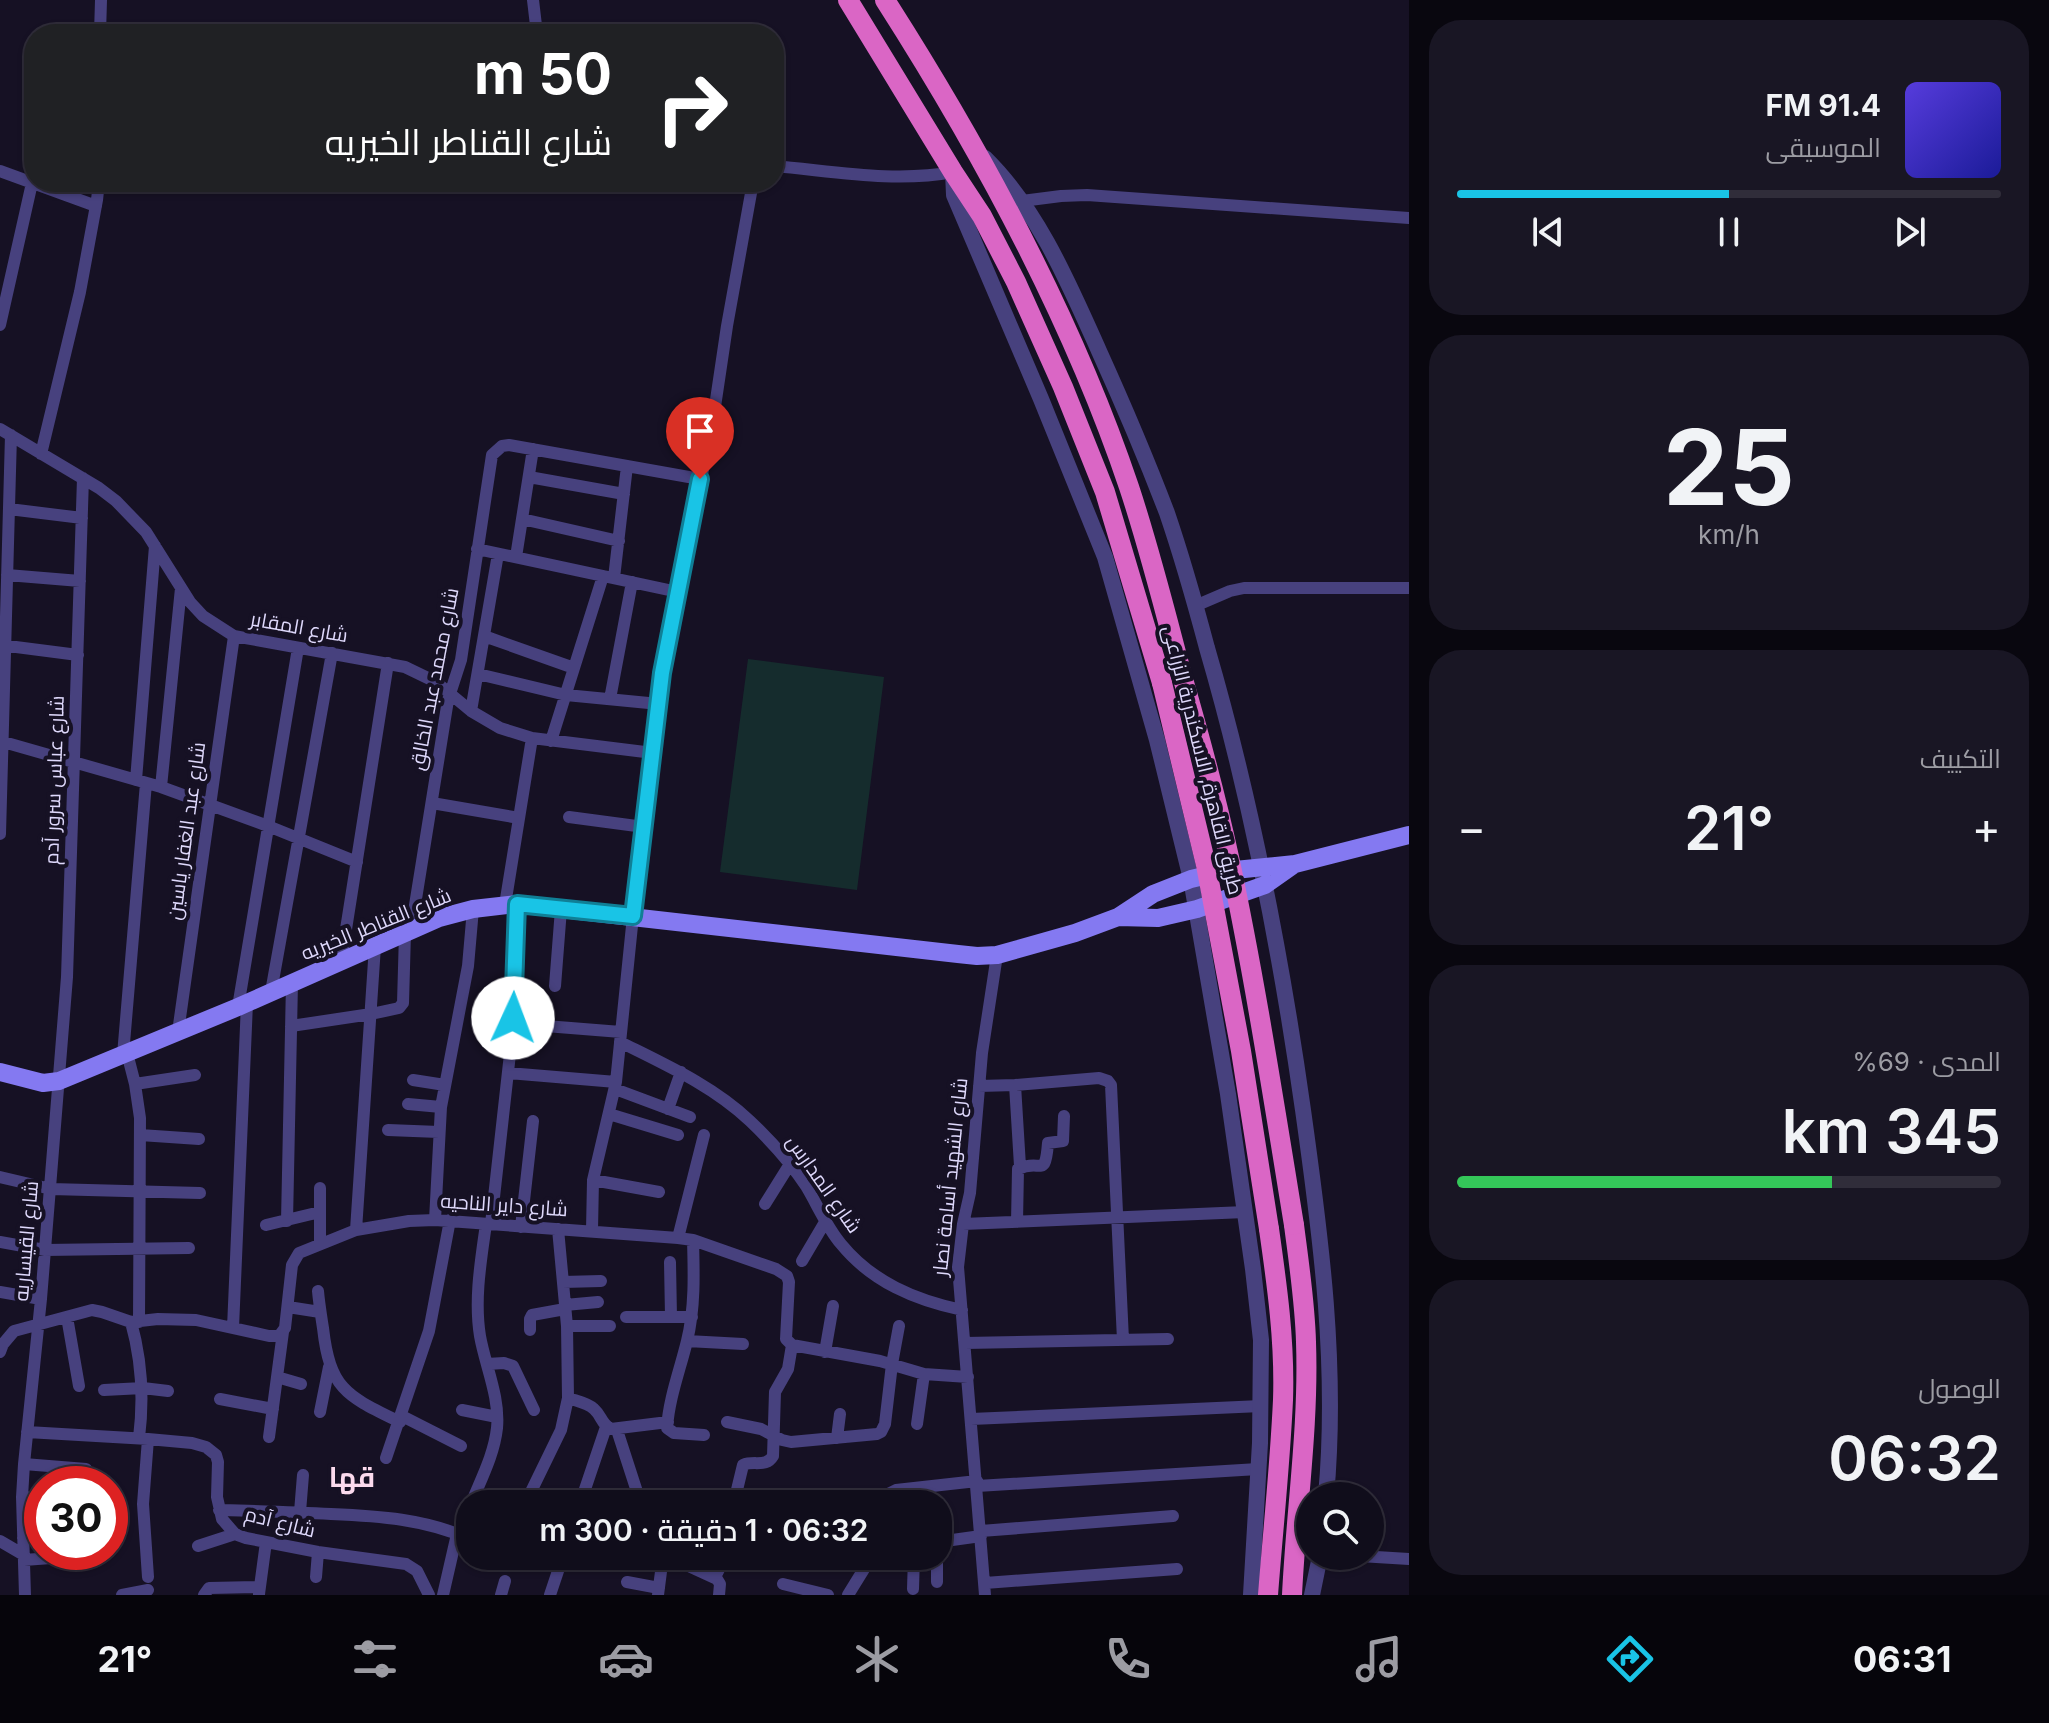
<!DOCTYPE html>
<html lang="ar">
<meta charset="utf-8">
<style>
:root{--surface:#100d1b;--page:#191624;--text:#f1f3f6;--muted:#9c9ca3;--line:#302d3a;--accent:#19c4e6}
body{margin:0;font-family:Inter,Cairo,sans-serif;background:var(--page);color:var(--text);direction:rtl;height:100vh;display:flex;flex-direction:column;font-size:30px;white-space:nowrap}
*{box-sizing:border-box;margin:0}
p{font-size:26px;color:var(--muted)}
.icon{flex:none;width:44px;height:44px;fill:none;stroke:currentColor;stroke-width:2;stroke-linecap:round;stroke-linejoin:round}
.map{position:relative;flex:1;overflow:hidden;direction:ltr}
.panel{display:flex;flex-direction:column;gap:20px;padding:20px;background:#09070f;width:640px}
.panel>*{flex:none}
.top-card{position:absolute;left:24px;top:24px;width:760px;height:168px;border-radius:32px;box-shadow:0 2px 6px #0004,0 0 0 2px var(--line);direction:rtl;background:#202124;color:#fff;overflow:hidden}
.controls{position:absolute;left:1296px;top:1482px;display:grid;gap:16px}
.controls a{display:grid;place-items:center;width:88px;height:88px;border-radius:50%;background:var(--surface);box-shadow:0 2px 6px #0004,0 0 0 2px var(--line);font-size:40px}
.speed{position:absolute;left:24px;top:1466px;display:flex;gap:16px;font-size:40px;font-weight:700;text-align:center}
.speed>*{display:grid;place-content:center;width:104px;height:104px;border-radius:50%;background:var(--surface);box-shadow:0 2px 6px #0004,0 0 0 2px var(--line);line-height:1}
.speed .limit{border:12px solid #d22;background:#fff;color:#111}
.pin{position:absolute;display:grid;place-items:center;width:68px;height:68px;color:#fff;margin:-82px -34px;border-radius:50% 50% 50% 0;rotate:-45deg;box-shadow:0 0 8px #0007}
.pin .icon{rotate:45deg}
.me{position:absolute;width:88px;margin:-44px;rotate:2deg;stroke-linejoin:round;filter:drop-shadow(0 0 6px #0008)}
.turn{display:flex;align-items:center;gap:28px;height:168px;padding:0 40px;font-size:36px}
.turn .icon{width:104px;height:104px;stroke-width:2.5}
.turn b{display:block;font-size:56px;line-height:68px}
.big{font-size:60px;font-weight:600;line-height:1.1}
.panel .tile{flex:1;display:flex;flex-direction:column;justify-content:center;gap:12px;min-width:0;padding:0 28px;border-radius:32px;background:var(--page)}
.panel .dial{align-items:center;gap:0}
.dial b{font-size:104px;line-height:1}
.song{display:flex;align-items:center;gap:24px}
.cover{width:96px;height:96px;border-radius:12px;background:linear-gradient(135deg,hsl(250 70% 55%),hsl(240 70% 35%))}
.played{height:8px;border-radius:4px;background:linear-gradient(90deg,var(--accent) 50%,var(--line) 50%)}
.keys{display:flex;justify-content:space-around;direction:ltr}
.heat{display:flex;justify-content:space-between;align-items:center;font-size:44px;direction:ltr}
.charge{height:12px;border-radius:6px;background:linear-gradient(90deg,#34c759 69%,var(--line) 0)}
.trip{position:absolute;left:456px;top:1490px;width:496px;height:80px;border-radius:32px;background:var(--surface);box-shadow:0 2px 6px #0004,0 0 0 2px var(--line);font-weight:600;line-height:80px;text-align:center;direction:rtl}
.dock{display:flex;height:128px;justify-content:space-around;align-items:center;background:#06050b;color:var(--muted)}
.dock .icon{width:56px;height:56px}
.dock .on{color:var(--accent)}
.dock b{font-size:36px;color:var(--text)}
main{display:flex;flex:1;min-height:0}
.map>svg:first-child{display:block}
.green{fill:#152c2d}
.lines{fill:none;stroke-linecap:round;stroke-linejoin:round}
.minor{stroke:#47417e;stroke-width:12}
.tertiary{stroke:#47417e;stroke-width:16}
.secondary{stroke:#8479f1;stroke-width:18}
.trunk{stroke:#da66c5;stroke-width:20}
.trunk-bridge{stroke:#da66c5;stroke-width:20}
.route-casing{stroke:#107f96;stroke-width:20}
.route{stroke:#19c4e6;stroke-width:14}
.labels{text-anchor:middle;stroke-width:8;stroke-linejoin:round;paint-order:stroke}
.street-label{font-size:20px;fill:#ded8fb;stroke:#161124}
.district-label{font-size:28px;font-weight:bold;fill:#fbdaed;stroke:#161124}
</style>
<main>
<section class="panel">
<div class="tile">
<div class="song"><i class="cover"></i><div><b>91.4 FM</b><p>الموسيقى</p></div></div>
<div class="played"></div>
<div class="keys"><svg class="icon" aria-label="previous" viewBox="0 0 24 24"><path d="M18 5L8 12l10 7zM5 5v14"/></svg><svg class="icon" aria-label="pause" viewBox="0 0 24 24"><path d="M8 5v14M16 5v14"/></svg><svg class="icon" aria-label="next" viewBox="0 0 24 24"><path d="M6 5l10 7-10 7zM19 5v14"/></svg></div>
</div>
<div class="tile dial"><b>25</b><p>km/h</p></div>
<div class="tile"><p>التكييف</p>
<div class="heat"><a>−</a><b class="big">21°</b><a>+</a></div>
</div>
<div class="tile"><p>المدى · 69%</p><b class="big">345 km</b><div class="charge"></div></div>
<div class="tile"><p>الوصول</p><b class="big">06:32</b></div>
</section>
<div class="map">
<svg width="1409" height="1595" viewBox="0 0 1409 1595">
<rect width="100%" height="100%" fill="#161124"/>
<path class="green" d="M748 659 884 677 857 890 720 872Z"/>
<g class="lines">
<path class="minor" d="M533 0 537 34
M100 34 101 0
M774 166C833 171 894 183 953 172
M0 171 96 206
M1022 201 1061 196 1087 195 1409 218
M0 325 32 183
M0 429 99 488 116 501 146 532 190 602 203 616 234 636 405 667 436 682 471 711 500 728 532 738 653 753
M41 454 80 292 97 200 99 182
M529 477 624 494
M9 509 82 518
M522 519 619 541
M477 549 678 592
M516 557 533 449
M7 575 80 581
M614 578 627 466
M1195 606 1230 591 1244 588H1409
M484 636 574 668
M0 645 78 655
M478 674 566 695 659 704
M610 699 632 582
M471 711 498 554
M0 741 161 787 268 826 357 862
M551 741 603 576
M136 780 155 546
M161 787 181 588
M432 803 519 818
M569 817 644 827
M0 834 11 435
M505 905 532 738
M411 930 448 700 461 660 492 455 502 446 509 445 700 479
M341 961 388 663
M555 986 561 909
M271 992 332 653
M238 1007 298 648
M533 1025 621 1032
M291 1026 371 1014 399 1008 403 1003 405 933
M178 1032 234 636
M620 1042C666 1065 713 1086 750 1121 771 1141 791 1163 806 1186 818 1206 826 1226 841 1244 872 1282 915 1300 962 1310
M127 1053 135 1084 140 1118 139 1322
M123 1055 146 783
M508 1073 616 1082
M413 1080 445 1085
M135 1084 195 1075
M1015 1085 1020 1166
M979 1086 1015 1085 1099 1078 1108 1081 1111 1085 1123 1340
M615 1089 690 1117
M408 1104 441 1107
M668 1109 681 1072
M609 1114 678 1135
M388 1130 439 1132
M140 1135 199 1139
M0 1177 51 1189 200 1193
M593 1180 659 1192
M765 1204 790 1164
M435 1220 441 1107 468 966 473 909
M287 1221 292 983
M1017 1222 1018 1169C1041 1158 1045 1180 1048 1143L1063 1141 1064 1116
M491 1224 512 1036 517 904
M963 1224 1245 1212
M266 1225 320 1212
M521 1227 533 1121
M356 1230 375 946
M592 1230 593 1180 616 1082 633 916 662 673 713 420 727 326 753 182
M678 1238 704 1135
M693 1240C694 1274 695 1308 687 1341 680 1370 669 1398 667 1428L674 1433 704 1435
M0 1242 45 1250 189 1248
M320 1244V1188
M802 1261 825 1222
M670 1262 671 1317
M563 1282 601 1281
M318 1291C319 1303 321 1315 323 1328 330 1390 347 1396 400 1422
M0 1292 41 1299
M565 1305 598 1302
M288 1307 320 1312
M67 1317 79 1386
M626 1317H692
M131 1322C142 1361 144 1398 139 1438
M567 1326H610
M233 1328 247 1003
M530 1330V1319L532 1315 565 1309
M687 1341 743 1344
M965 1343 1168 1339
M0 1352 3 1344 14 1331 92 1310 102 1312 131 1322 158 1319 196 1320 269 1336H279L285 1328 292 1265 299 1253 356 1230 409 1221 435 1220 678 1238 693 1240 776 1269 787 1276 789 1282 786 1339 792 1345 880 1361 924 1374 968 1377
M825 1352 833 1306
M487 1364 504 1363 513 1366 534 1410
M277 1377 301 1384
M104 1390 143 1388 168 1391
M568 1398C576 1401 588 1403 594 1409 602 1416 601 1424 611 1429L668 1422
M220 1399 273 1409
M462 1410 497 1417
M320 1412 329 1367
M402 1416 461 1446
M971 1419 1261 1406
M727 1422 761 1429 782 1440 791 1442 877 1434 881 1432 885 1424 892 1364 899 1326
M917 1424 924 1374
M617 1430 641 1504
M27 1432 148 1439 192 1443 206 1447 216 1455 218 1462 217 1497 222 1519 235 1534 246 1538 318 1552 406 1564 417 1571 429 1595
M269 1437 283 1332
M837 1438 840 1414
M148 1439 143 1504 148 1577
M386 1458 429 1331 450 1220
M24 1464 86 1469
M977 1486 1258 1469
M736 1494 743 1465C754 1460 766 1468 773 1456L775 1392 788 1369 792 1345
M22 1497 42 1498
M471 1504C481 1479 494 1455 497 1428 500 1397 485 1365 480 1336 474 1299 481 1260 486 1224
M525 1504 561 1430 568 1398 567 1326 558 1229
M580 1504 606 1427
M884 1504 888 1494 896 1490 977 1481
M219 1510C256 1511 294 1512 331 1514 379 1516 425 1519 470 1539
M300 1512 303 1475
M981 1531 1173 1516
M23 1538 42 1537
M0 1541 24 1555
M938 1542 981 1536
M198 1546 235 1534
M667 1556 717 1579 720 1584 719 1595
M1360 1556 1409 1559
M24 1560 91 1555
M316 1577 318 1552
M715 1577 726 1556
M627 1582 659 1588
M937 1582V1556
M985 1583 1177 1569
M783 1584 828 1595
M913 1589 914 1556
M259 1594 266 1542
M25 1595 22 1497 24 1464 41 1299 67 977 83 478
M122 1595 148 1590
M204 1595 209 1588 260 1587
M443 1595 457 1534
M501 1595 505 1581
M550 1595 563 1556
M658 1595 663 1556
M848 1595 872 1556
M985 1595 958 1267 963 1224 970 1193 982 1053 997 955"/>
<path class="tertiary" d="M985 158C1038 210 1069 284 1099 351 1123 404 1146 458 1167 513 1182 557 1195 603 1207 648 1251 799 1281 954 1303 1110 1321 1238 1338 1367 1326 1496
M953 172 954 195 1041 399 1105 557 1157 740 1191 879 1228 1094 1253 1269 1261 1340 1260 1443 1251 1595
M1312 1595 1320 1556"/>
<path class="secondary" d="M1118 917 1158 918 1197 909 1265 885 1292 866
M0 1072 43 1083 59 1081 238 1007 439 918 473 909 517 904 958 954 977 956 997 955 1075 933 1118 917 1153 894 1191 879 1225 871 1295 864 1409 835"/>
<path class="trunk" d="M848 0 953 172 982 216 1016 282 1063 387 1105 492 1162 683
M885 0C981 150 1072 318 1129 487 1150 550 1166 615 1183 679
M1268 1595C1273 1530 1280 1465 1283 1400 1285 1342 1277 1285 1269 1229
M1292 1595C1296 1511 1309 1427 1306 1342 1305 1303 1299 1264 1294 1225"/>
<path class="trunk-bridge" d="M1183 679C1200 738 1216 797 1229 857 1255 979 1274 1103 1294 1225
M1162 683 1206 865 1241 1051 1269 1229"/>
</g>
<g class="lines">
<g class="route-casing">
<path id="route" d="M513 1018 517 904 633 916 662 673 700 479"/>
</g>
<use href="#route" class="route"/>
</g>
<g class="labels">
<g class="street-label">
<text transform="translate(299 627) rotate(10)" y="7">شارع المقابر</text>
<text transform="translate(434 679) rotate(-79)" y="7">شارع محمد عبد الخالق</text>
<text transform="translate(1203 760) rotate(76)" y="7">طريق القاهرة, الاسكندرية الزراعى</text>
<text transform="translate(54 780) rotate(-88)" y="7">شارع عباس سرور آدم</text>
<text transform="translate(186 831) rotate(-82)" y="7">شارع عبد الغفار ياسين</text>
<text transform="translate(376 924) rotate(-22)" y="7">شارع القناطر الخيريه</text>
<text transform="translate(950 1177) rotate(-84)" y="7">شارع الشهيد أسامة نصار</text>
<text transform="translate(824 1184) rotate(55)" y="7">شارع المدارس</text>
<text transform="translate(504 1205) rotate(4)" y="7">شارع داير الناحيه</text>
<text transform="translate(26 1241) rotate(-85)" y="7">شارع القيساريه</text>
<text transform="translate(280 1522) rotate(14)" y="7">شارع آدم</text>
</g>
<g class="district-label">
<text x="352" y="1487">قها</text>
</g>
</g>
</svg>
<div class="controls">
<a><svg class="icon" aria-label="search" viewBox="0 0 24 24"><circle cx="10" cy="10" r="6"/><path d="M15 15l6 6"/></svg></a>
</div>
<div class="speed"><div class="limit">30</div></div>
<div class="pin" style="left:700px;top:479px;background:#d93025"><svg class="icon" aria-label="arrive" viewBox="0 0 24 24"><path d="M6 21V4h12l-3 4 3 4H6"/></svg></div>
<svg class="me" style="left:513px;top:1018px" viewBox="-20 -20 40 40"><circle r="19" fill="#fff"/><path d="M0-13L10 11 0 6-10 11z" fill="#19c4e6"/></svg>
<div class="trip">06:32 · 1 دقيقة · 300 m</div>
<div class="top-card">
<div class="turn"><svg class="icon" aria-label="right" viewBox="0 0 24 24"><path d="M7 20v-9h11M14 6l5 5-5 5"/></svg><div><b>50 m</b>شارع القناطر الخيريه</div></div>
</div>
</div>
</main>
<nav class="dock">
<b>06:31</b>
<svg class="icon on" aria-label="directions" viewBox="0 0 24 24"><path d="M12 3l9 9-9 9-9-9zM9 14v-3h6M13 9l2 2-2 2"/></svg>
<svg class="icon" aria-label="music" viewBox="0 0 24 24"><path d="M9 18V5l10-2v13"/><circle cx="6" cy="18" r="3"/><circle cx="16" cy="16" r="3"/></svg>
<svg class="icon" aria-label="phone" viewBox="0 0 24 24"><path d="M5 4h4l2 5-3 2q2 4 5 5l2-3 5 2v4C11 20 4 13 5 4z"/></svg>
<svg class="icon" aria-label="climate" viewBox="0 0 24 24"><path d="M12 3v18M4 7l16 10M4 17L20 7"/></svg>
<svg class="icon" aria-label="car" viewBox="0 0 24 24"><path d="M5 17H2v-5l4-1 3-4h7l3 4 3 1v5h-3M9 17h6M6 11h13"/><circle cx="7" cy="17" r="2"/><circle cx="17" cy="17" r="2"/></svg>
<svg class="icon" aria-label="filters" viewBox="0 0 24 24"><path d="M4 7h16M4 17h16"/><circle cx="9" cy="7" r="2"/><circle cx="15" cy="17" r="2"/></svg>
<b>21°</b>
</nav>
